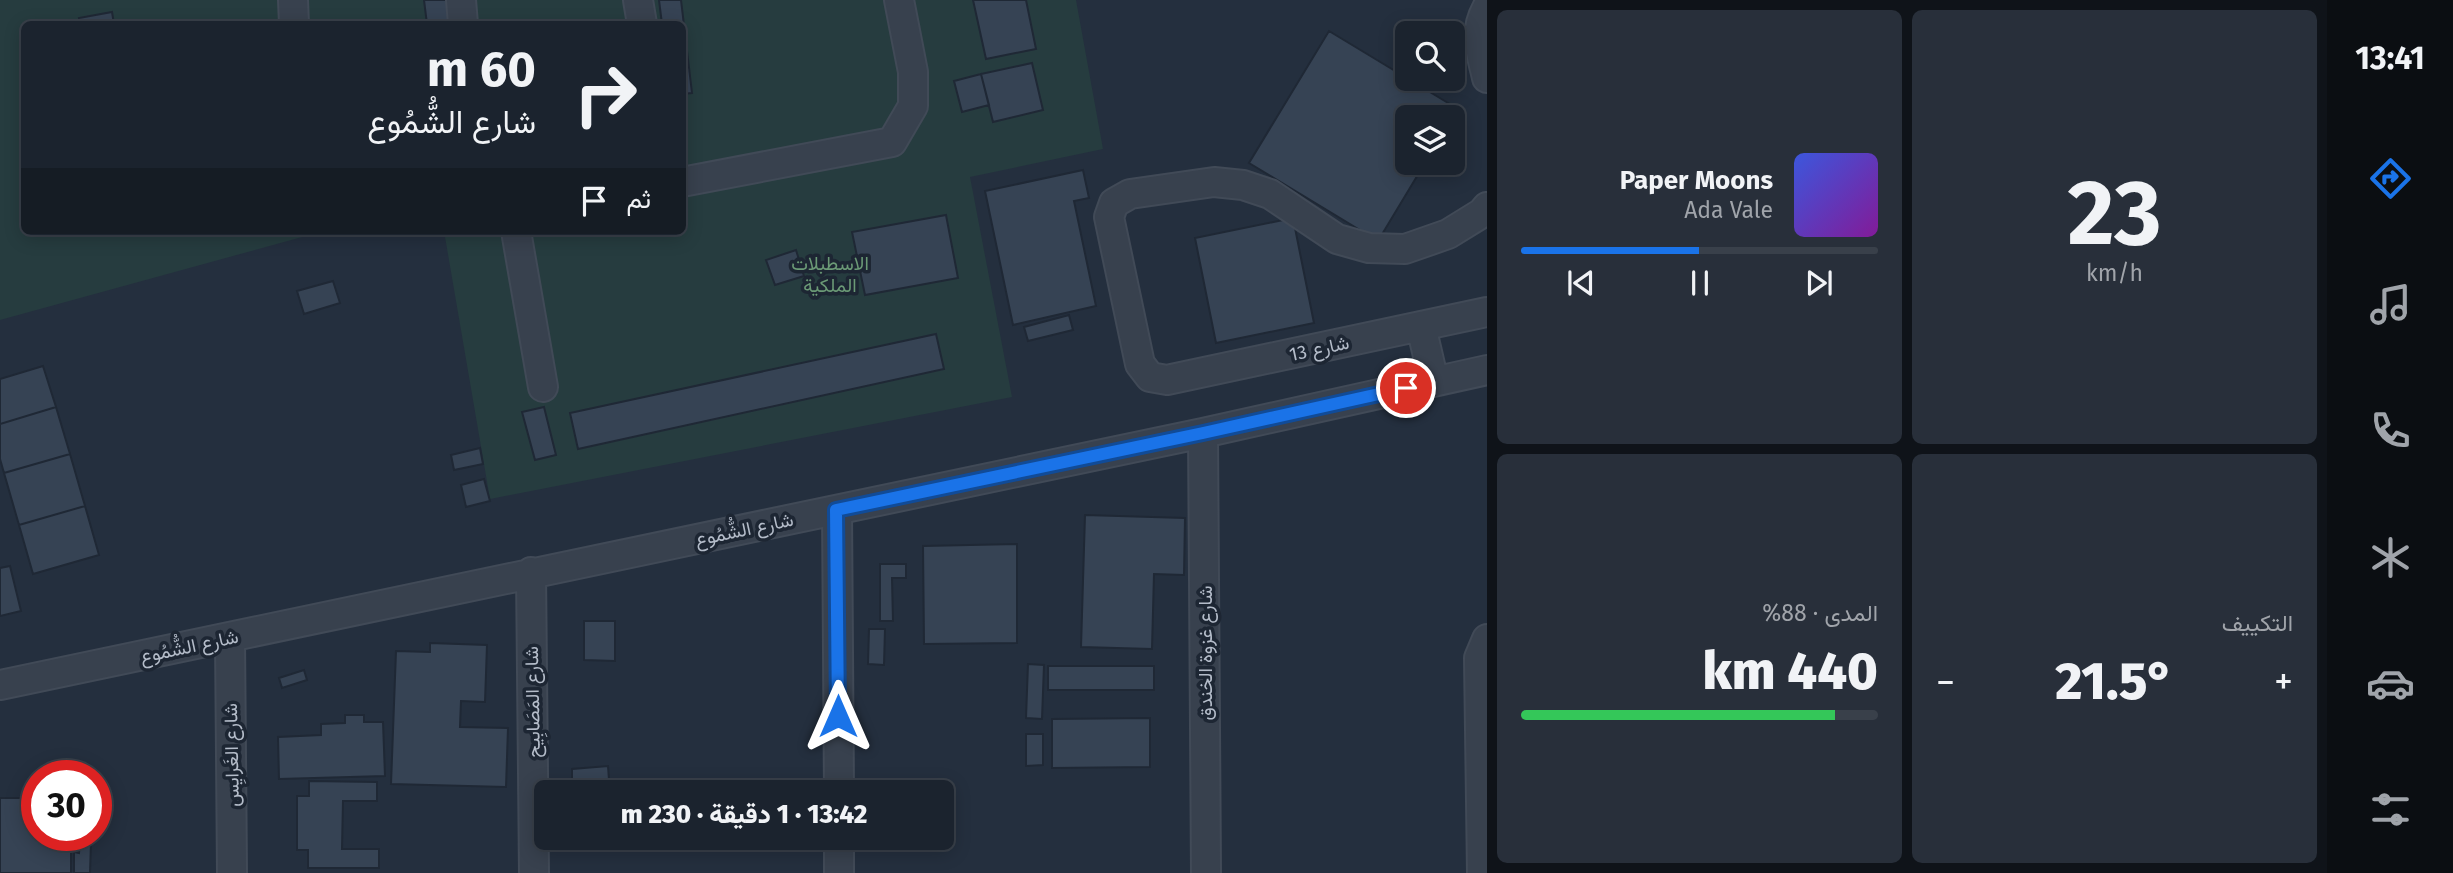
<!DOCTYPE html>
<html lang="ar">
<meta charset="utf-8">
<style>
:root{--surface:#1b232e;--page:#282f3a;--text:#f1f3f6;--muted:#a0a4aa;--line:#39404a;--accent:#1a73e8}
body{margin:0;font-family:"Fira Sans",Vazirmatn,sans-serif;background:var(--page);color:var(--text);direction:rtl;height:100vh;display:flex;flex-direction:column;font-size:26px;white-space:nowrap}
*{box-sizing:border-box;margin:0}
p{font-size:23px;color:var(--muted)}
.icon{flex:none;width:38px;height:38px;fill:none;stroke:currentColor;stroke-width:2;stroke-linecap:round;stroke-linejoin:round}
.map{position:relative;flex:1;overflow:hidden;direction:ltr}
.panel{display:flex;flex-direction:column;gap:10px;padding:10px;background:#0f1319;width:840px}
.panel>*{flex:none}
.guide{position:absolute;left:21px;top:21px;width:665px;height:214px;border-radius:10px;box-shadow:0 4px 18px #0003,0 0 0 2px var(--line);direction:rtl;background:#1b232e;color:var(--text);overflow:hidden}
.tools{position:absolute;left:1395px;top:21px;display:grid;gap:14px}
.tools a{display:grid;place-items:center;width:70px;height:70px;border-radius:10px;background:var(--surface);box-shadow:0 4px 18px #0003,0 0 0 2px var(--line);font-size:35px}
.speed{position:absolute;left:21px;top:760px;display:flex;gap:14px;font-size:35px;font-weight:700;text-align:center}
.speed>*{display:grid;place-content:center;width:91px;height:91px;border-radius:50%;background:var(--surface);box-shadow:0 4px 18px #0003,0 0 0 2px var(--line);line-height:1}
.speed .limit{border:10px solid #d22;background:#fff;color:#111}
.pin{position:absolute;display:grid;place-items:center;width:60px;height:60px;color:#fff;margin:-30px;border:4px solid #fff;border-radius:50%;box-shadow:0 2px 7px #0007}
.me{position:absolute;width:77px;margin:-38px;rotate:0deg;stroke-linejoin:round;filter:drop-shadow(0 0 5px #0008)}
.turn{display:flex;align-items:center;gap:24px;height:147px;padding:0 35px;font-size:32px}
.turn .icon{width:91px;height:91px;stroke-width:2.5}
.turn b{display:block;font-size:49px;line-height:60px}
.then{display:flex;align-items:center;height:66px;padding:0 35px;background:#0003;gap:14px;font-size:26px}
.big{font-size:52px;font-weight:800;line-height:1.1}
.panel .card{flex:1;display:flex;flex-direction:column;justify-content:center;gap:10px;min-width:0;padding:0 24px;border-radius:10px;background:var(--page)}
.panel .dial{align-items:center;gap:0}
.dial b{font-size:91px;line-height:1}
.song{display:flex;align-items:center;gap:21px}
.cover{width:84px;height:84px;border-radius:10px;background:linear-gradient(135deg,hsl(230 70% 55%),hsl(290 70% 35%))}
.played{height:7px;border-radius:4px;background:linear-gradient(90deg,var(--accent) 50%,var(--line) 50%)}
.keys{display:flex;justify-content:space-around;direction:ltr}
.heat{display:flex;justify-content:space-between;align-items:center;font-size:38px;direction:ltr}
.charge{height:10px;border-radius:5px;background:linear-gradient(90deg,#34c759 88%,var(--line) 0)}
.panel .tiles{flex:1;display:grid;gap:10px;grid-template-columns:repeat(2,1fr)}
.trip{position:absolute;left:534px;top:780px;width:420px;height:70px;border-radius:10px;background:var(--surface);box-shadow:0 4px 18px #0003,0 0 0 2px var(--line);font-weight:800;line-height:70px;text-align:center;direction:rtl}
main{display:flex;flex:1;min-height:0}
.tabs{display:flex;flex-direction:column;width:126px;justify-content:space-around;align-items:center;background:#0b0e12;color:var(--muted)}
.tabs .icon{width:49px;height:49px}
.tabs .current{color:var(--accent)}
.tabs b{font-size:32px;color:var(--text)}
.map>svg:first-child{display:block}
.green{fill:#263c3f}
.building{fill:#364354;stroke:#1f2835;stroke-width:2}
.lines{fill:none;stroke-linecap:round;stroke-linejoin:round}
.minor-casing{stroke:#414a57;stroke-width:32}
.minor{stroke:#38414e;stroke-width:28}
.route-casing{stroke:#114b97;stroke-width:18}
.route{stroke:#1a73e8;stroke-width:12}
.labels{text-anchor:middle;stroke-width:7;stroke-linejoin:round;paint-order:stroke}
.park-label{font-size:19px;fill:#6b9a76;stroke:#1d2633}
.street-label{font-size:19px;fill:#b4bcc9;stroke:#1d2633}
</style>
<main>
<nav class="tabs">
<b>13:41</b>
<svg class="icon current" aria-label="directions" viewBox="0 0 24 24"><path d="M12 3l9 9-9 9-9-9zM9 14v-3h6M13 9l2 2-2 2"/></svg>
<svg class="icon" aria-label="music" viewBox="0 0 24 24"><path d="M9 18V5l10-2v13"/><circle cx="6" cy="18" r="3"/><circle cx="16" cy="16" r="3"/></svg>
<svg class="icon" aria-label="phone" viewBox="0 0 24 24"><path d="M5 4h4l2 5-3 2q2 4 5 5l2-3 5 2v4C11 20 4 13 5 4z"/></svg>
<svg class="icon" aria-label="climate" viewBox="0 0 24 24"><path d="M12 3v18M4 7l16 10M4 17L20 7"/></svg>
<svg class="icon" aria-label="car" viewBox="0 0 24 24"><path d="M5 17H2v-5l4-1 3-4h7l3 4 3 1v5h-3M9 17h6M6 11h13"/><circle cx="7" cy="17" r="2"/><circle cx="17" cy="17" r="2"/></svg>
<svg class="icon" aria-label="filters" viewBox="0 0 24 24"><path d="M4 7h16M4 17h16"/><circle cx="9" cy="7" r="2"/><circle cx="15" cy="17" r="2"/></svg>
</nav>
<section class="panel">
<div class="tiles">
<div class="card dial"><b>23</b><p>km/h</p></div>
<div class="card">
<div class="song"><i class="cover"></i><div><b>Paper Moons</b><p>Ada Vale</p></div></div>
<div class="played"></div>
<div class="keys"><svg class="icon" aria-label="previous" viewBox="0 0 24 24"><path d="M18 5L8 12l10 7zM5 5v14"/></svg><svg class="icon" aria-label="pause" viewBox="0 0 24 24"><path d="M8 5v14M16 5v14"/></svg><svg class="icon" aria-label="next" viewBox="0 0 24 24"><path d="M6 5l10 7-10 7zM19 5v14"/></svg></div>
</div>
<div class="card"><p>التكييف</p>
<div class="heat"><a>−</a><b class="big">21.5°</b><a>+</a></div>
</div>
<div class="card"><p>المدى · 88%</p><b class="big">440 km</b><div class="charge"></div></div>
</div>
</section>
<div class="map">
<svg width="1487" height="873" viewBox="0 0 1487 873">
<rect width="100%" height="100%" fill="#242f3e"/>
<path class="green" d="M0 0H1076L1103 149 970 177 1012 397 490 499 444 231H682V24H24V231H324L0 320Z"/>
<path class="building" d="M424 0H449L452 24H427Z
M659 0H681L692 93 682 94V24H662Z
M973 0H1026L1036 49 986 59Z
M112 12 114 24H80L79 18Z
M1329 31 1458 109 1452 118 1407 117V163H1425L1378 241 1249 163Z
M1032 63 1043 110 993 122 981 74Z
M981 74 989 105 962 112 954 81Z
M1083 170 1089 198 1074 201 1096 306 1013 325 985 191Z
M946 215 958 278 865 295 852 232Z
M1293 218 1314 323 1216 343 1195 238Z
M796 250 804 276 775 285 766 260Z
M333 281 340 303 304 314 297 291Z
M1069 315 1073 330 1028 341 1024 327Z
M936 334 944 369 578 449 570 413Z
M43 366 56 407 0 424V379Z
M56 407 70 454 4 473 0 459V424Z
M544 407 556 455 535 460 522 412Z
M480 448 483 464 454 470 451 455Z
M70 454 85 506 19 525 4 473Z
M484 479 490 501 466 507 461 485Z
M85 506 99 555 33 574 19 525Z
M1085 515 1185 518 1184 575 1154 574 1152 649 1081 647Z
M1017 544V643L924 644 923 546Z
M880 564H906V578H892L893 621H880Z
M10 566 21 611 0 616V568Z
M584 621H615V661L584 660Z
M869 629H885L884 665 868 664Z
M430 643 487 645 485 702 461 701 460 727 508 728 506 787 391 784 396 651 430 652Z
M1028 664 1044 665 1042 719 1026 718Z
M1048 666H1154V690H1048Z
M304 670 307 680 282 688 279 678Z
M345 715H364V722H383L385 776 279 779 278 737 321 735V724L345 723Z
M1150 718V767L1052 768V719Z
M1026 734H1043V765L1026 766Z
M608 766 609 780 572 783V769Z
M309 781 377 782V801H343L342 849H379V868H308V850H297V796H309Z
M0 798H37V835H71V873H0Z
M80 842H91L90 873H74V852L79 853Z"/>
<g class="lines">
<g class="minor-casing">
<path id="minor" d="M293 0 294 24
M461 0 463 24
M638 0 642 24
M1487 8C1473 34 1481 51 1487 78
M682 182 892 142 913 106V72L899 0
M1487 207 1482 213 1448 234 1405 249 1369 248 1337 239 1270 194 1243 185 1214 182 1130 194 1114 203 1109 217 1140 364 1150 377 1167 380 1487 312
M516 231 543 387
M1421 326 1434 382
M1203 433 1206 873
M837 510 839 793
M531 572 534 873
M230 638 232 873
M0 685 1203 433 1487 370
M839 838V873
M1482 873 1479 658 1487 639"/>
</g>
<use href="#minor" class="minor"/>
</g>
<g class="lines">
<g class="route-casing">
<path id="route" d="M838 716 836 510 1203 433 1406 388"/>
</g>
<use href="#route" class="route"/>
</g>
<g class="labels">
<g class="park-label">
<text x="830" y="270">الاسطبلات<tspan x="830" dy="22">الملكية</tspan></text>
</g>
<g class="street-label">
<text transform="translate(1319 348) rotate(-12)" y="7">شارع 13</text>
<text transform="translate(744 529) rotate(-12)" y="7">شارع الشُّمُوع</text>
<text transform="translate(189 646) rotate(-12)" y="7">شارع الشُّمُوع</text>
<text transform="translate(1205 653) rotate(-90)" y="7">شارع غزوة الخندق</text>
<text transform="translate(532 702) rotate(-91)" y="7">شارع المَصَابِيح</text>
<text transform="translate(231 755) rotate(-91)" y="7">شارع الغَرايِس</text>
</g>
</g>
</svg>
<div class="tools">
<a><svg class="icon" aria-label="search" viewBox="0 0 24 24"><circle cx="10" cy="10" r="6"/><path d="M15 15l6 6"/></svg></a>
<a><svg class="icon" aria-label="layers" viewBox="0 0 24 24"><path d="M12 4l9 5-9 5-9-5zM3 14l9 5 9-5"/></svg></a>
</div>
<div class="speed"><div class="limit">30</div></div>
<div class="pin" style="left:1406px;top:388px;background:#d93025"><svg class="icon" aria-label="arrive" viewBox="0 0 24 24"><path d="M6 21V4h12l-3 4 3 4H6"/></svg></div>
<svg class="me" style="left:838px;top:716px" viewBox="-20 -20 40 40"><path d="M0-17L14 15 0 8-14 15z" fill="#1a73e8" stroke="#fff" stroke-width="4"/></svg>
<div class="trip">13:42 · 1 دقيقة · 230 m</div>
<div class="guide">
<div class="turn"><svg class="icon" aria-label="right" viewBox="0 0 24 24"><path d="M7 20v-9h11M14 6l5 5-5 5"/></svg><div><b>60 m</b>شارع الشُّمُوع</div></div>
<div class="then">ثم<svg class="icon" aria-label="arrive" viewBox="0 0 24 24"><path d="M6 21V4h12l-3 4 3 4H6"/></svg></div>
</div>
</div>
</main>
